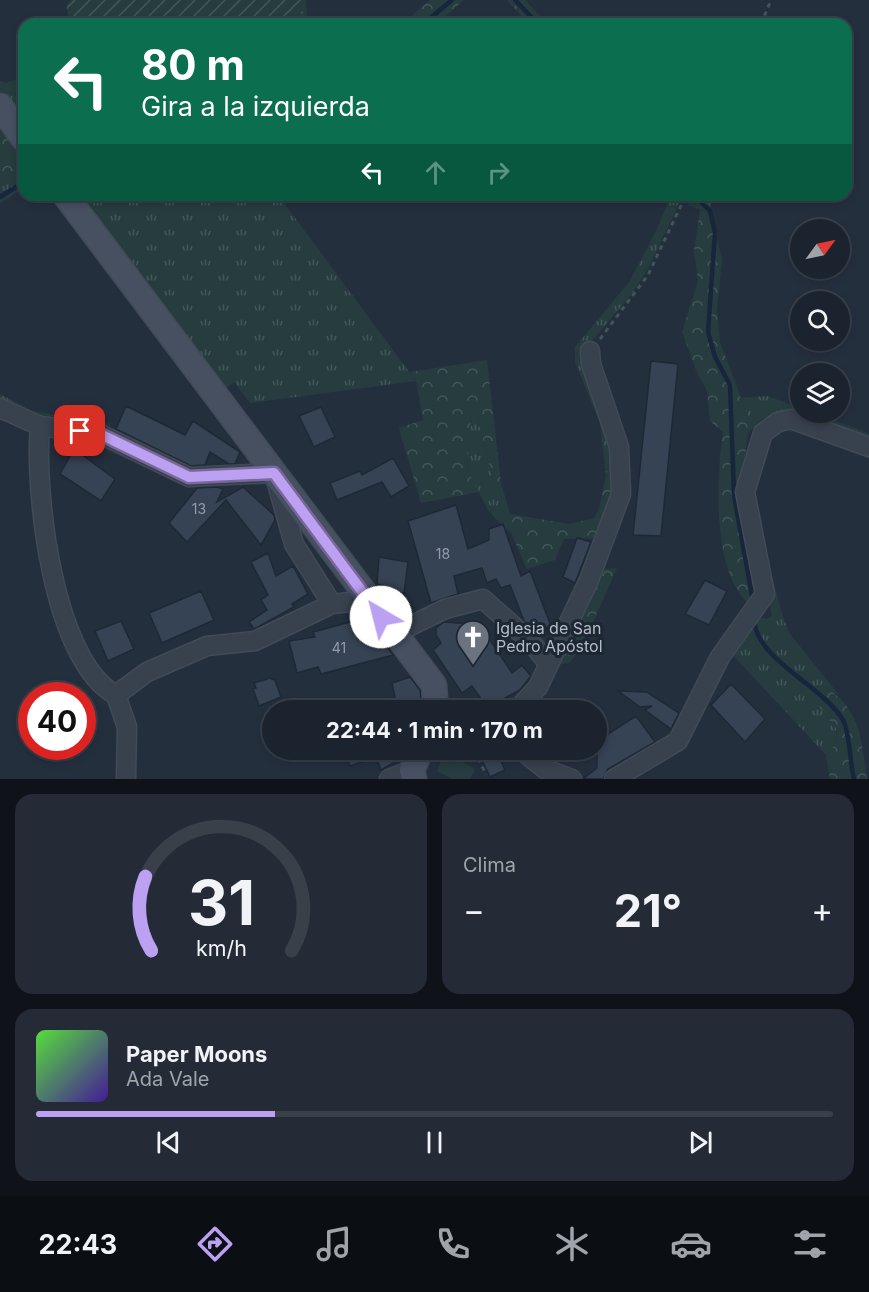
<!DOCTYPE html>
<html lang="es">
<meta charset="utf-8">
<style>
:root{--surface:#1b232e;--page:#242b36;--text:#f1f3f6;--muted:#a0a4aa;--line:#39404a;--accent:#bca0f2}
body{margin:0;font-family:Inter,sans-serif;background:var(--page);color:var(--text);height:100vh;display:flex;flex-direction:column;font-size:22px;white-space:nowrap}
*{box-sizing:border-box;margin:0}
p{font-size:20px;color:var(--muted)}
.icon{flex:none;width:33px;height:33px;fill:none;stroke:currentColor;stroke-width:2;stroke-linecap:round;stroke-linejoin:round}
.map{position:relative;height:779px;overflow:hidden}
.details{display:flex;flex-direction:column;gap:15px;padding:15px;background:#0f1319;flex:1}
.details>*{flex:none}
.top-card{position:absolute;left:18px;top:18px;width:834px;height:183px;border-radius:18px;box-shadow:0 3px 9px #0003,0 0 0 2px var(--line);background:#0b6e4f;color:#fff;overflow:hidden}
.needle{width:39px;rotate:57deg}
.tools{position:absolute;left:790px;top:219px;display:grid;gap:12px}
.tools a{display:grid;place-items:center;width:60px;height:60px;border-radius:50%;background:var(--surface);box-shadow:0 3px 9px #0003,0 0 0 2px var(--line);font-size:30px}
.speed{position:absolute;left:18px;top:682px;display:flex;gap:12px;font-size:30px;font-weight:700;text-align:center}
.speed>*{display:grid;place-content:center;width:78px;height:78px;border-radius:50%;background:var(--surface);box-shadow:0 3px 9px #0003,0 0 0 2px var(--line);line-height:1}
.speed .limit{border:9px solid #d22;background:#fff;color:#111}
.pin{position:absolute;display:grid;place-items:center;width:51px;height:51px;color:#fff;margin:-26px;border-radius:12px;box-shadow:0 3px 9px #0006}
.me{position:absolute;width:66px;margin:-33px;rotate:323deg;stroke-linejoin:round;filter:drop-shadow(0 0 4px #0008)}
.turn{display:flex;align-items:center;gap:21px;height:126px;padding:0 24px;font-size:27px}
.turn .icon{width:78px;height:78px;stroke-width:2.5}
.turn b{display:block;font-size:42px;line-height:51px}
.lanes{display:flex;align-items:center;height:57px;padding:0 24px;background:#0003;justify-content:center;gap:30px;direction:ltr}
.lanes .off{opacity:.35}
.big{font-size:45px;font-weight:700;line-height:1.1}
.details .tile{flex:1;display:flex;flex-direction:column;justify-content:center;gap:9px;min-width:0;padding:0 21px;border-radius:18px;background:var(--page)}
.details .dial{align-items:center;gap:0}
.dial svg{height:156px;overflow:visible;fill:none;stroke:var(--line);stroke-width:7;stroke-linecap:round;text-anchor:middle}
.dial text{fill:var(--text);stroke:none}
.song{display:flex;align-items:center;gap:18px}
.cover{width:72px;height:72px;border-radius:9px;background:linear-gradient(135deg,hsl(110 70% 55%),hsl(260 70% 35%))}
.played{height:6px;border-radius:3px;background:linear-gradient(90deg,var(--accent) 30%,var(--line) 30%)}
.keys{display:flex;justify-content:space-around;direction:ltr}
.heat{display:flex;justify-content:space-between;align-items:center;font-size:33px;direction:ltr}
.details .tiles{flex:1;display:grid;gap:15px;grid-template-columns:1fr 1fr}
.tile:last-child{grid-column:span 2}
.trip{position:absolute;left:262px;top:700px;width:345px;height:60px;border-radius:30px;background:var(--surface);box-shadow:0 3px 9px #0003,0 0 0 2px var(--line);font-weight:700;line-height:60px;text-align:center}
.dock{display:flex;height:96px;justify-content:space-around;align-items:center;background:#0b0e12;color:var(--muted)}
.dock .icon{width:42px;height:42px}
.dock .selected{color:var(--accent)}
.dock b{font-size:27px;color:var(--text)}
.map>svg:first-child{display:block}
.grass{fill:url(#grass-tufts)}
.forest{fill:url(#forest-crowns)}
.garden{fill:url(#garden-furrows)}
.pitch{fill:#263c3f}
.lines{fill:none;stroke-linecap:round;stroke-linejoin:round}
.stream{stroke:#17263c;stroke-width:4.5}
.building{fill:#364354;stroke:#1f2835;stroke-width:1.5}
.street-casing{stroke:#414a57;stroke-width:21}
.secondary-casing{stroke:#414a57;stroke-width:27}
.path{stroke:#3f5557;stroke-width:3;stroke-dasharray:4.5 4.5;stroke-linecap:butt}
.street{stroke:#38414e;stroke-width:18}
.secondary{stroke:#465061;stroke-width:24}
.route-casing{stroke:#7a689d;stroke-width:15}
.route{stroke:#bca0f2;stroke-width:10}
.labels{text-anchor:middle;stroke-width:6;stroke-linejoin:round;paint-order:stroke}
.number-label{font-size:14px;fill:#929caa}
.poi-label{font-size:16px;fill:#b4bcc9;stroke:#1d2633;text-anchor:start}
</style>
<div class="map">
<svg width="869" height="779" viewBox="0 0 869 779">
<defs>
<pattern id="grass-tufts" width="24" height="20" patternUnits="userSpaceOnUse" patternTransform="scale(1.5)"><rect width="24" height="20" fill="#263c3f"/><path d="M3 7l-1-3M5 7V3M7 7l1-3M15 17l-1-3M17 17v-4M19 17l1-3" fill="none" stroke="#435659"/></pattern>
<pattern id="forest-crowns" width="20" height="18" patternUnits="userSpaceOnUse" patternTransform="scale(1.5)"><rect width="20" height="18" fill="#263c3f"/><path d="M2 6a3 3 0 1 1 6 0M12 15a3 3 0 1 1 6 0" fill="none" stroke="#435659"/></pattern>
<pattern id="garden-furrows" width="10" height="10" patternUnits="userSpaceOnUse" patternTransform="scale(1.5)"><rect width="10" height="10" fill="#263c3f"/><path d="M-1 1l2-2M0 10L10 0M9 11l2-2" fill="none" stroke="#435659"/></pattern>
</defs>
<rect width="100%" height="100%" fill="#242f3e"/>
<path class="grass" d="M301 0H306L307 16 281 24H267L302 13Z
M507 0H525L547 24H529Z
M24 77V90L15 94 24 114V128L0 95V81L6 83Z
M24 167V188L0 203V180Z
M73 195H278L416 381 250 403 234 382 222 392Z
M671 195H683L649 267 631 295 586 348 617 471 606 474 600 423 575 362V347L630 281 656 231Z
M692 195H711V214L688 205Z
M0 394 32 411 111 424 106 431 38 420 0 404Z
M767 396 801 408V412L812 413 869 433V445L778 415 763 419 748 433 747 414 741 398Z
M471 414 477 416 494 484 501 483 510 514 498 521 488 510 467 469Z
M786 424 869 453V458L798 432 784 431 773 437 762 453 753 487 754 511 783 617 790 634 839 695 822 685 813 699 836 728 837 743 826 755 732 654 758 617 767 619 772 616 749 492 761 446Z
M567 636 582 647 569 663 554 665Z"/>
<path class="forest" d="M430 0H464L436 24H402Z
M0 116 24 149V167L0 180Z
M700 210 711 214 722 259 717 310 720 342 747 414 748 433 740 493 761 583 750 607C745 600 738 592 734 584 714 545 717 474 723 432L710 421 707 391 697 373 682 332 698 281 694 251Z
M487 360 501 483 494 484 477 416 471 415 467 469 479 492 421 503 399 428 423 420 416 381 410 372Z
M617 471 616 500 599 538 564 539 555 560 527 569 511 533 498 521 510 514 570 524 594 518 599 509 606 474Z
M617 568 582 647 567 636 593 571Z
M822 685C861 708 861 738 867 779H830L826 755 837 743 836 728 813 699 809 687Z"/>
<path class="garden" d="M71 0H301L303 13 267 24H70L66 5Z"/>
<path class="pitch" d="M445 752 475 769 470 779H452L437 771Z"/>
<g class="lines">
<path class="stream" d="M515 0 538 24
M423 24 452 0
M0 197 24 182
M696 197 710 211 715 233 708 332 715 357 730 385 734 495 753 601
M754 619C755 659 823 686 843 720 850 733 850 764 854 779"/>
</g>
<path class="building" d="M651 361 678 364 661 536 633 535Z
M126 406 185 435 193 421 240 452 235 464H229L210 452 205 465 191 466 116 429Z
M321 407 335 437 314 447 299 416Z
M74 449 115 479 101 501 60 474Z
M393 458 409 486 391 497 382 482 337 500 330 483 360 471 362 475Z
M217 487 223 489 217 502 243 487 274 515 275 520 261 545 226 500 187 542 169 523 197 488Z
M456 505 468 549 489 540V529L503 524 521 576 530 571 551 626 536 632 524 621 510 585 501 588 496 579 487 583 482 568 454 576 458 594 431 603 408 521Z
M577 538 591 542 575 583 563 577Z
M268 553 276 576 293 566 308 594 292 604 294 607 254 629 249 622 267 610 261 600 268 595 251 562Z
M379 557 408 562 404 593 384 592V586L377 584Z
M705 580 727 591 709 625 685 614Z
M201 591 214 620 162 643 149 613Z
M365 618 393 655 321 674 318 667 297 673 289 641 315 637 313 632Z
M121 621 134 649 108 661 95 631Z
M444 622 471 624 482 641 488 637 512 673 522 665 531 676 520 690 505 698 504 710H489L472 686 462 693 433 650 441 643 436 635V628Z
M410 677 420 690 422 711H396L391 699 395 697 392 683Z
M270 678 275 680 281 697 259 706 253 689 256 688 254 683Z
M731 684 765 719 745 742 711 705Z
M618 691 647 692 679 713 671 729 645 710 652 706 640 707Z
M636 716 655 742 608 769 603 779H583L597 768V741Z
M344 750H405L402 758 381 770 376 757 350 766Z
M477 750H496L505 770 490 777Z"/>
<g class="lines">
<g class="street-casing">
<path id="street" d="M0 408 40 426 100 434 189 477 274 473 294 544 332 604 368 600
M40 426C34 491 53 662 116 695L127 727 126 779
M394 634 445 609 483 599 529 640 549 664
M116 695 147 672 207 646 255 641 332 604
M516 711 538 687 589 580 621 494 619 447 591 364 590 351
M521 750 545 769 572 779
M389 779 412 770
M614 779 678 741 720 657 765 594 745 492 763 433 778 422 791 419 869 447"/>
</g>
<g class="secondary-casing">
<path id="secondary" d="M0 106 24 139
M65 195 434 685 436 711
M414 779 412 770 421 750"/>
</g>
<path class="path" d="M761 24 771 0
M600 339 648 275 686 195
M475 750 486 775"/>
<use href="#street" class="street"/>
<use href="#secondary" class="secondary"/>
</g>
<g class="lines">
<g class="route-casing">
<path id="route" d="M80 431 100 434 189 477 274 473 381 617"/>
</g>
<use href="#route" class="route"/>
</g>
<defs>
<g id="church-pin" transform="scale(1.725)"><path d="M0 17L-7.5 6A9.5 9.5 0 1 1 7.5 6Z" fill="#6b7280" stroke="#1d2633"/><path d="M-1.2-6h2.4v3.5h3.3v2.4h-3.3V6h-2.4V-.1h-3.3v-2.4h3.3Z" fill="#fff"/></g>
</defs>
<g fill-rule="evenodd">
<use href="#church-pin" x="473" y="637"/>
</g>
<g class="labels">
<g class="number-label">
<text x="199" y="514">13</text>
<text x="443" y="559">18</text>
<text x="339" y="653">41</text>
</g>
<g class="poi-label">
<text x="496" y="634">Iglesia de San<tspan x="496" dy="18">Pedro Apóstol</tspan></text>
</g>
</g>
</svg>
<div class="tools">
<a><svg class="needle" viewBox="-14 -14 28 28"><path d="M0-13l5 13h-10z" fill="#e53935"/><path d="M0 13l5-13h-10z" fill="#a0a4aa"/></svg></a>
<a><svg class="icon" aria-label="search" viewBox="0 0 24 24"><circle cx="10" cy="10" r="6"/><path d="M15 15l6 6"/></svg></a>
<a><svg class="icon" aria-label="layers" viewBox="0 0 24 24"><path d="M12 4l9 5-9 5-9-5zM3 14l9 5 9-5"/></svg></a>
</div>
<div class="speed"><div class="limit">40</div></div>
<div class="pin" style="left:80px;top:431px;background:#d93025"><svg class="icon" aria-label="arrive" viewBox="0 0 24 24"><path d="M6 21V4h12l-3 4 3 4H6"/></svg></div>
<svg class="me" style="left:381px;top:617px" viewBox="-20 -20 40 40"><circle r="19" fill="#fff"/><path d="M0-13L10 11 0 6-10 11z" fill="#bca0f2"/></svg>
<div class="trip">22:44 · 1 min · 170 m</div>
<div class="top-card">
<div class="turn"><svg class="icon" aria-label="left" viewBox="0 0 24 24"><path d="M17 20v-9H6M10 6l-5 5 5 5"/></svg><div><b>80 m</b>Gira a la izquierda</div></div>
<div class="lanes"><svg class="icon" aria-label="left" viewBox="0 0 24 24"><path d="M17 20v-9H6M10 6l-5 5 5 5"/></svg><svg class="icon off" aria-label="ahead" viewBox="0 0 24 24"><path d="M12 20V5M6 11l6-6 6 6"/></svg><svg class="icon off" aria-label="right" viewBox="0 0 24 24"><path d="M7 20v-9h11M14 6l5 5-5 5"/></svg></div>
</div>
</div>
<section class="details">
<div class="tiles">
<div class="tile dial"><svg viewBox="0 0 100 80">
<path d="M14 69A42 42 0 1 1 86 69"/>
<path d="M14 69A42 42 0 0 1 11 31" stroke="#bca0f2"/>
<text x="50" y="56" font-size="32" font-weight="700">31</text>
<text x="50" y="72" font-size="11">km/h</text>
</svg></div>
<div class="tile"><p>Clima</p>
<div class="heat"><a>−</a><b class="big">21°</b><a>+</a></div>
</div>
<div class="tile">
<div class="song"><i class="cover"></i><div><b>Paper Moons</b><p>Ada Vale</p></div></div>
<div class="played"></div>
<div class="keys"><svg class="icon" aria-label="previous" viewBox="0 0 24 24"><path d="M18 5L8 12l10 7zM5 5v14"/></svg><svg class="icon" aria-label="pause" viewBox="0 0 24 24"><path d="M8 5v14M16 5v14"/></svg><svg class="icon" aria-label="next" viewBox="0 0 24 24"><path d="M6 5l10 7-10 7zM19 5v14"/></svg></div>
</div>
</div>
</section>
<nav class="dock">
<b>22:43</b>
<svg class="icon selected" aria-label="directions" viewBox="0 0 24 24"><path d="M12 3l9 9-9 9-9-9zM9 14v-3h6M13 9l2 2-2 2"/></svg>
<svg class="icon" aria-label="music" viewBox="0 0 24 24"><path d="M9 18V5l10-2v13"/><circle cx="6" cy="18" r="3"/><circle cx="16" cy="16" r="3"/></svg>
<svg class="icon" aria-label="phone" viewBox="0 0 24 24"><path d="M5 4h4l2 5-3 2q2 4 5 5l2-3 5 2v4C11 20 4 13 5 4z"/></svg>
<svg class="icon" aria-label="climate" viewBox="0 0 24 24"><path d="M12 3v18M4 7l16 10M4 17L20 7"/></svg>
<svg class="icon" aria-label="car" viewBox="0 0 24 24"><path d="M5 17H2v-5l4-1 3-4h7l3 4 3 1v5h-3M9 17h6M6 11h13"/><circle cx="7" cy="17" r="2"/><circle cx="17" cy="17" r="2"/></svg>
<svg class="icon" aria-label="filters" viewBox="0 0 24 24"><path d="M4 7h16M4 17h16"/><circle cx="9" cy="7" r="2"/><circle cx="15" cy="17" r="2"/></svg>
</nav>
